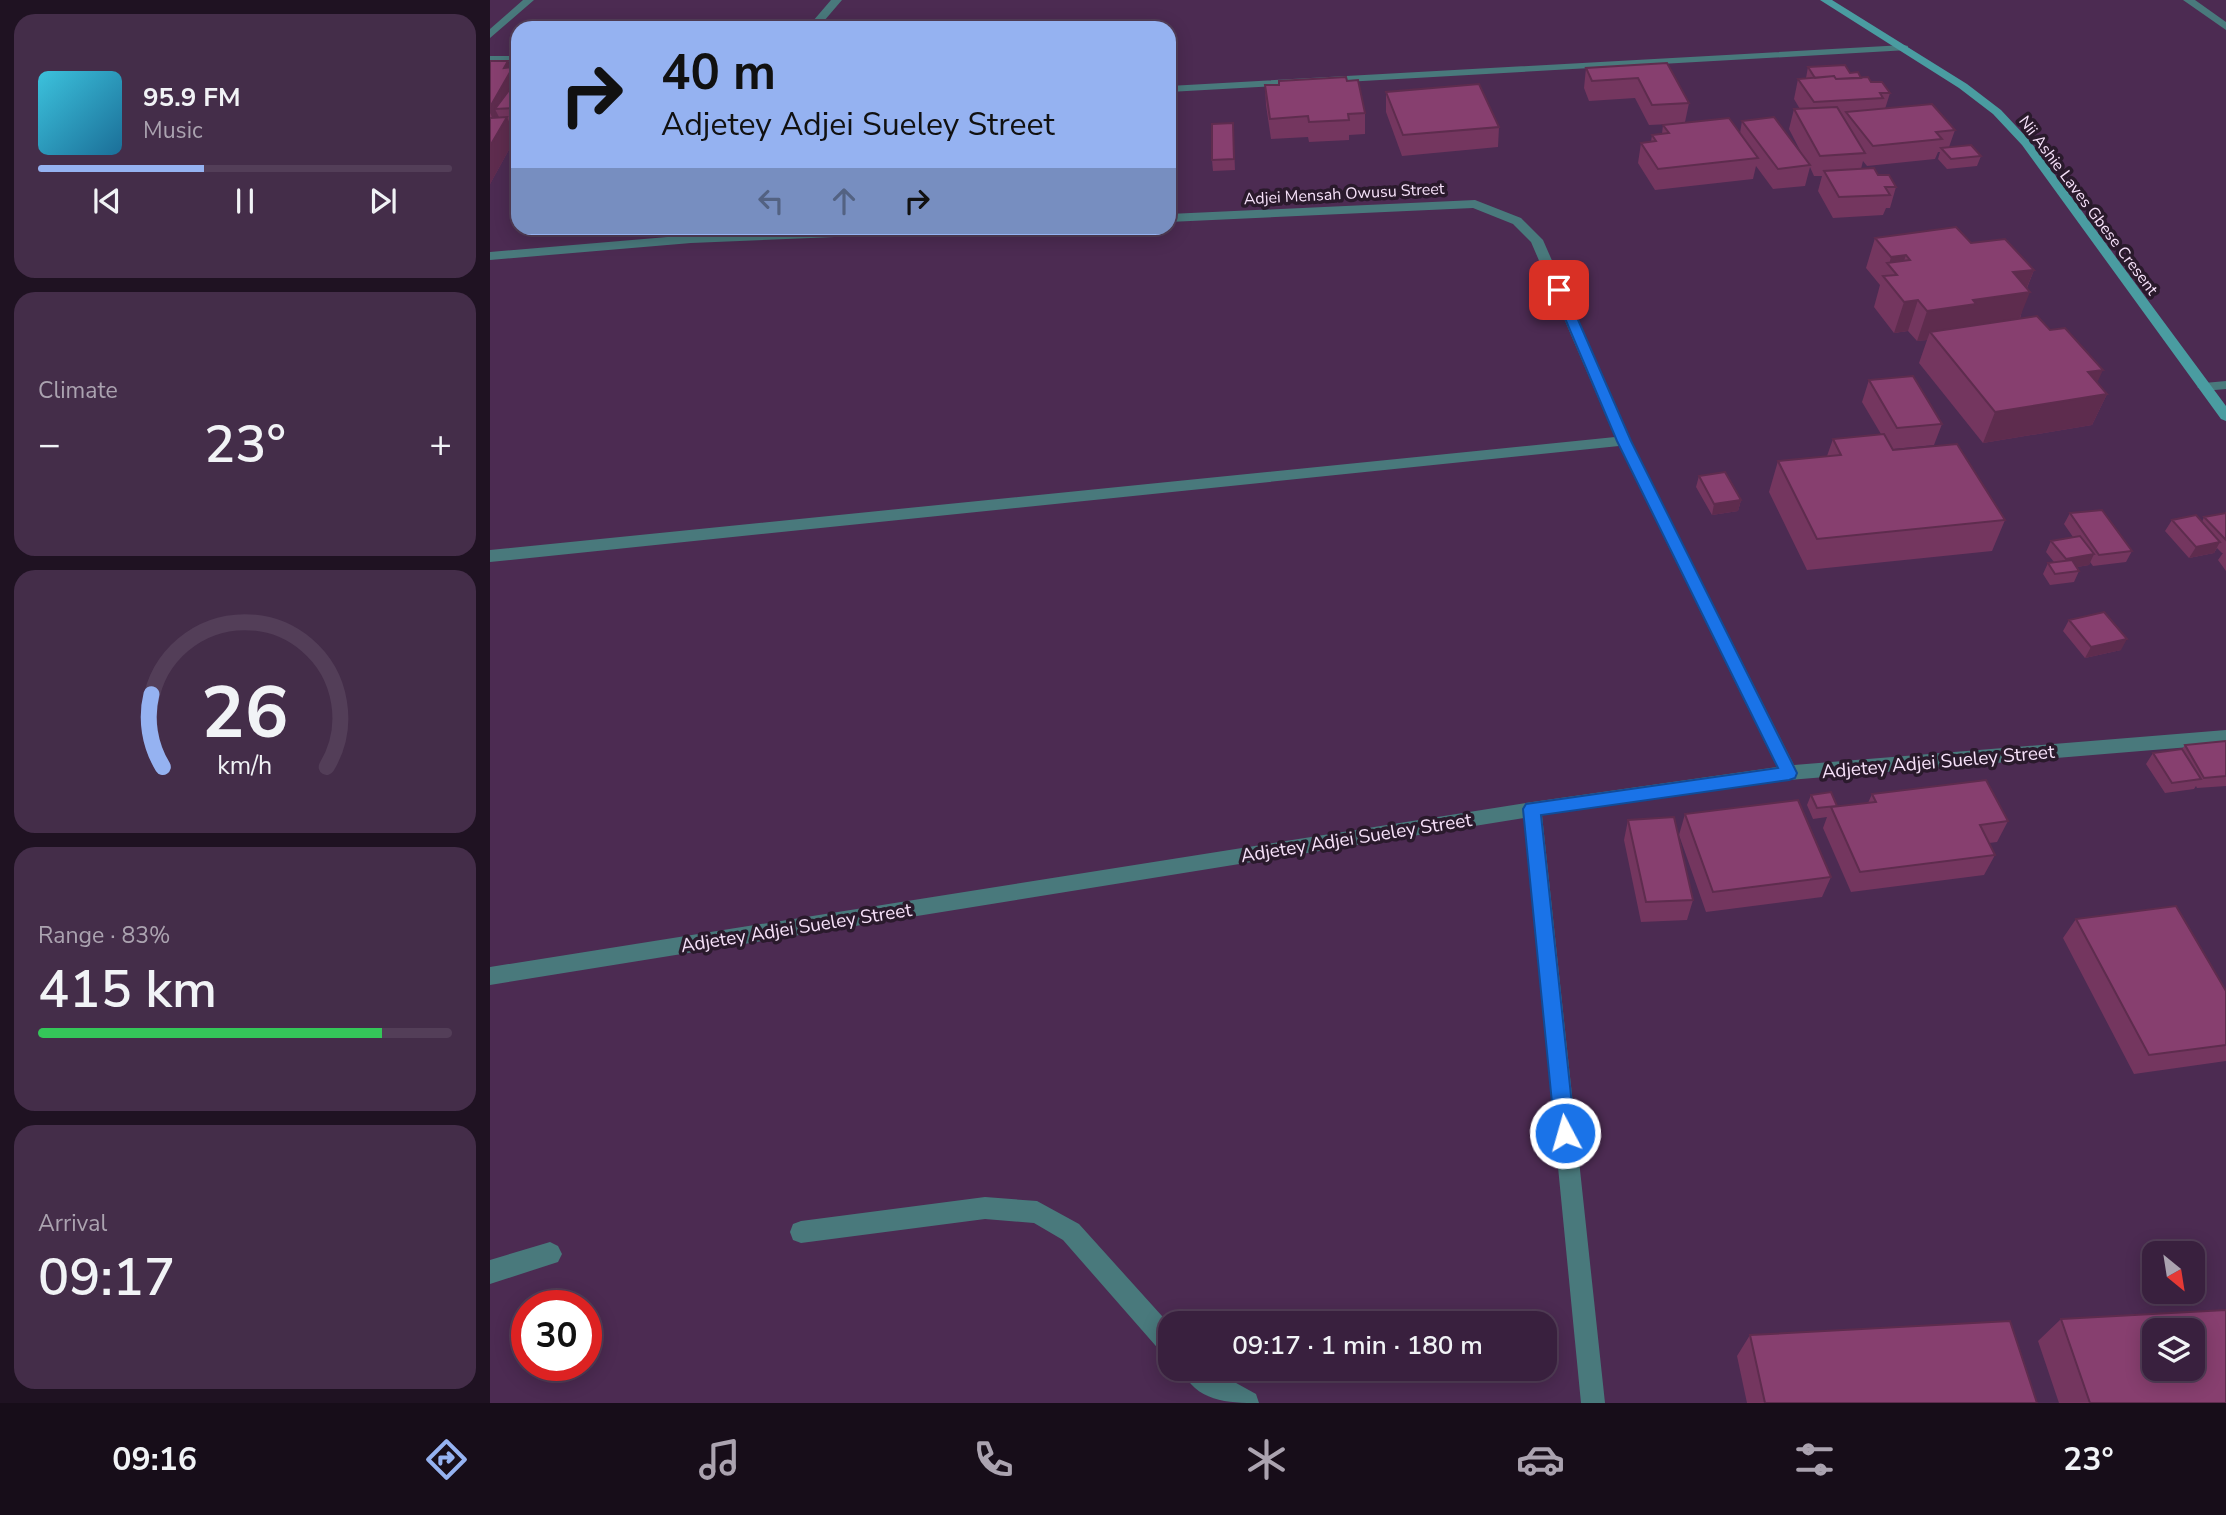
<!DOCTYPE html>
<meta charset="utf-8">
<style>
:root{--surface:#39203e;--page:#442d49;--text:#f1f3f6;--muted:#aba3b0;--line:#533e58;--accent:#95b2f1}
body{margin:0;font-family:"Nunito Sans",sans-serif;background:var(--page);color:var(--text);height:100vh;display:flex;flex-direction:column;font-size:26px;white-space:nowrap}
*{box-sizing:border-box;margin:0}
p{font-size:23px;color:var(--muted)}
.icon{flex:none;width:38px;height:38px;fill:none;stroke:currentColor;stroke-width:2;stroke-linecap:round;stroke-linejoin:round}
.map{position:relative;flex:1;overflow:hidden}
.panel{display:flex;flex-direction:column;gap:14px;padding:14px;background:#1f1222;width:490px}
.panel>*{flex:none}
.guide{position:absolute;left:21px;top:21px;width:665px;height:214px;border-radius:21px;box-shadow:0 4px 18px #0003,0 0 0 2px var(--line);background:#95b2f1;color:#111;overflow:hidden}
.needle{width:46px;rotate:150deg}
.fabs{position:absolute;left:1652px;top:1241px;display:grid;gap:14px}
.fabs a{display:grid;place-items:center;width:63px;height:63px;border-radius:14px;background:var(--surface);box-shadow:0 4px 18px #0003,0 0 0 2px var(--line);font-size:35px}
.speed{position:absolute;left:21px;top:1290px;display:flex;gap:14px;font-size:35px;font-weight:700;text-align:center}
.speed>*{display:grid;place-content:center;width:91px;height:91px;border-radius:50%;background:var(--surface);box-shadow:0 4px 18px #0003,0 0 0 2px var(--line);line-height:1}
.speed .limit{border:10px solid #d22;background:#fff;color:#111}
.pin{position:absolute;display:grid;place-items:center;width:60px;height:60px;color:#fff;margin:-30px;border-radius:14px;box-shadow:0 4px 10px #0006}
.me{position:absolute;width:77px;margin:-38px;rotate:354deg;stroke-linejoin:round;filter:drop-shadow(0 0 5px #0008)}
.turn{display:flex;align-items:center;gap:24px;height:147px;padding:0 35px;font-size:32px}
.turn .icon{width:91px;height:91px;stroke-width:2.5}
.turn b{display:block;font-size:49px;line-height:60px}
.lanes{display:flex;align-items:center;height:66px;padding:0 35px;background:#0003;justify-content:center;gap:35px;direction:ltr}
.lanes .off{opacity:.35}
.big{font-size:52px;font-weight:600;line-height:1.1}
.panel .card{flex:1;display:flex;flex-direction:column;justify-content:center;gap:10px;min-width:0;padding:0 24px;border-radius:21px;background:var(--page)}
.panel .dial{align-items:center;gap:0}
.dial svg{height:182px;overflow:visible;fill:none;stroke:var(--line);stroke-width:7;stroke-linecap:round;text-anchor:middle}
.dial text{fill:var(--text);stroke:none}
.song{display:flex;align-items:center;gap:21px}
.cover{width:84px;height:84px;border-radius:10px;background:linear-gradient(135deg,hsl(190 70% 55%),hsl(200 70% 35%))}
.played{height:7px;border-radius:4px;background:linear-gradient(90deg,var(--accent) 40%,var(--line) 40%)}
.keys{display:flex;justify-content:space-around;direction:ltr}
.heat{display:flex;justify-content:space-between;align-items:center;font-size:38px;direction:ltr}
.charge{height:10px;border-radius:5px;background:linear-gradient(90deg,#34c759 83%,var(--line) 0)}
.trip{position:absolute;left:668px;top:1311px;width:399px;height:70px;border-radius:21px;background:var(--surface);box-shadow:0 4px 18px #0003,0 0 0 2px var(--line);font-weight:600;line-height:70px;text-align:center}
.tabs{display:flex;height:112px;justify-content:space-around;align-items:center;background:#170d19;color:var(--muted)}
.tabs .icon{width:49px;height:49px}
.tabs .current{color:var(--accent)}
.tabs b{font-size:32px;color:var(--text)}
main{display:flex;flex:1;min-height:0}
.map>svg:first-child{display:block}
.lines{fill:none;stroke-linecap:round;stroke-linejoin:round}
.lane{fill:#49797c;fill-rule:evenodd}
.street{fill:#49797c;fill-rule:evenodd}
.secondary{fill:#4a9ca1;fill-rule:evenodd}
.wall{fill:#74365f}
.shaded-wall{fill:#5e2c4e}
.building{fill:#873f6f;stroke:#5e2c4e;stroke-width:2;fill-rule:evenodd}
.route{fill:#1a73e8;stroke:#114b97;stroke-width:2}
.labels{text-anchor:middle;stroke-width:7;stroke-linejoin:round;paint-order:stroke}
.far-street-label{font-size:16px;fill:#f6e1f9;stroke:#2a1a2c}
.street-label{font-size:19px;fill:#f6e1f9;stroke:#2a1a2c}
</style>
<main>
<section class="panel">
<div class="card">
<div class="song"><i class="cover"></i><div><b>95.9 FM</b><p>Music</p></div></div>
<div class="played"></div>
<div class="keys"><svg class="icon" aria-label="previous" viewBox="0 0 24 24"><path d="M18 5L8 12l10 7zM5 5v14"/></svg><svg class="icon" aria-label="pause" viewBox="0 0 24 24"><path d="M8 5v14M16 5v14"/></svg><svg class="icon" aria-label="next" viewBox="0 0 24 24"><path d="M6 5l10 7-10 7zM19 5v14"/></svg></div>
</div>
<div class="card"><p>Climate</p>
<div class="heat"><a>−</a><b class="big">23°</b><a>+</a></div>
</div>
<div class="card dial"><svg viewBox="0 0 100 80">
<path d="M14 69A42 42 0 1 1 86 69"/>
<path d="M14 69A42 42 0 0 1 9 37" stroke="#95b2f1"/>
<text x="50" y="56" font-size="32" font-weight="700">26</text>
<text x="50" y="72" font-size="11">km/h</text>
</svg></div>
<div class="card"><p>Range · 83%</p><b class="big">415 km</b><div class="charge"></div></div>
<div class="card"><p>Arrival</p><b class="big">09:17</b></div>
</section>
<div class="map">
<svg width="1736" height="1403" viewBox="0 0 1736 1403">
<rect width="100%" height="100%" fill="#4c2b52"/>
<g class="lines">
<path class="lane" d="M495 1197 547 1201 589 1224 681 1326V1356L672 1353 573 1240 544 1223 495 1219 311 1243 303 1240 300 1232 303 1224 311 1221Z
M60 1242 68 1246 72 1254 68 1262 0 1284V1260Z
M691 1368H719L766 1394 769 1403C738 1403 705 1402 691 1368Z"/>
<path class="street" d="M33 0H44L0 38V29Z
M341 0H352L328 28H317Z
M1693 0H1705L1736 22V30Z
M1414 45 1418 46V50L679 92V86Z
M0 56H28V62H0Z
M985 200 1031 218 1053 240 1141 441 1304 765 1736 730V744L1299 780 1052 815 1115 1403H1091L1034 818 0 985V967L1042 802 1287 767 1129 446 0 562V550L1125 437 1041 242 1023 224 983 208 679 222V214Z
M387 228H472L466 232 201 243 0 260V252L201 235Z
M1736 381V389L1714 391 1707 387 1714 383Z"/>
<path class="secondary" d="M1330 0H1342L1477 84 1511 110 1540 141 1736 406V421L1731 419 1532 145 1503 114 1469 88Z"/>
</g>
<path class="wall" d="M0 61 21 68 28 78V129H22L26 137 0 184Z
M1177 63 1199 103 1195 122 1250 133 1252 121 1292 126V128L1314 158 1299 129 1304 109H1310L1304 99 1308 79 1316 78 1318 67 1360 73 1381 82 1400 93 1395 109 1465 130 1459 147 1491 156 1487 166 1457 169 1448 159 1450 152H1448L1445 159 1377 166 1373 161 1371 169 1388 175 1406 187 1400 208H1396L1393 215 1343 218 1328 191 1332 176H1324L1320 167 1315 186 1283 189 1266 166 1263 179 1165 190 1148 163 1151 143 1161 142 1162 135 1172 134 1173 125 1180 124 1159 125 1145 98 1099 101 1094 88 1096 68Z
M857 81 875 113V134L859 135V140L819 142 818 137 781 139 776 105 775 85Z
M896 92 1009 127 1008 147 912 156 896 112Z
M743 123 745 170 723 171 722 160Z
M28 137V161L22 148Z
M1385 238 1481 243 1544 270 1537 288 1530 319 1607 383 1617 394 1602 425 1493 443 1429 363 1437 340 1427 341 1418 331 1404 333 1384 307 1390 285 1376 268Z
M1379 380 1452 424 1444 445 1403 449 1515 520 1502 551 1317 570 1279 492 1288 461 1337 456 1343 439 1391 434 1372 402Z
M1209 476 1251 500 1248 511 1222 515 1206 487Z
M1580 513 1642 551 1636 562 1603 566 1600 562 1599 565 1587 567 1589 571 1584 582 1560 585 1553 574 1558 563 1564 562 1556 552 1561 541 1583 537 1574 524Z
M1736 513V571L1728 560 1733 553H1732L1727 548 1724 553 1699 558 1675 531 1682 520 1712 522 1714 517Z
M1579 620 1631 650 1595 658 1573 631Z
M1736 741V786L1707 788 1706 786 1704 789 1675 793 1656 764 1663 753 1692 749 1695 745Z
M1382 794 1518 821 1507 842 1499 843 1505 855 1494 875 1361 892 1333 828 1337 817 1323 819 1317 805 1321 795 1347 806 1378 803Z
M1195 814 1341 877 1332 897 1216 912 1189 835Z
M1138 820 1203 900 1197 920 1151 922 1134 840Z
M1586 919 1736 991V1061L1644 1074 1573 938Z
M1571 1319 1736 1403H1569L1548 1341Z
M1260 1335 1547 1403H1257L1247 1356Z"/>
<path class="shaded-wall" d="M18 61 22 70 23 67 28 78 5 109 12 123 8 129 0 113V107L14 68Z
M17 117 26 137 0 184V146Z
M1416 255 1406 285 1407 275 1399 265 1401 257Z
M1544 270 1535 292H1540L1528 322 1440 332 1437 340 1427 341 1437 311 1483 300 1523 272Z
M1428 300 1418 331 1404 333 1414 302Z
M1613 370 1601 396 1617 394 1602 425 1493 443 1505 412 1598 372Z
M1251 500 1248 511 1222 515 1224 504Z
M1730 542 1724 553 1699 558 1706 547Z
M1604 554 1599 565 1570 570 1576 559Z
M1637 639 1631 650 1595 658 1601 647Z"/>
<path class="building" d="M0 61H18L14 68 23 67 0 107Z
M1177 63 1199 103 1162 105 1148 78 1102 81 1096 68Z
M1355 65 1360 73 1368 72 1371 78 1346 79 1344 76 1325 78 1318 67Z
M1344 76 1346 79 1378 77 1381 82H1392L1400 93H1390L1393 98 1324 102 1308 79Z
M856 77 857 81 868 80 875 113 858 114 859 120 819 122 818 116 780 119 775 85H789V81Z
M28 78V108L5 109Z
M989 84 1009 127 913 135 896 92Z
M1442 104 1465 130 1446 132 1452 139 1383 146 1356 112Z
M1347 107 1375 153 1330 156 1304 109Z
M17 117 0 146V118Z
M1284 117 1320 165 1288 169 1252 121Z
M1239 118 1268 158 1168 169 1151 143 1166 141 1162 135 1179 133 1173 125Z
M743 123 744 159 722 160V124Z
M28 137V147L22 148Z
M1481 145 1491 156 1461 159 1451 148Z
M1384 168 1388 175H1399L1406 187H1395L1400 195 1349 197 1334 171Z
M1466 227 1481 243 1515 239 1544 270 1523 272 1540 292 1483 300 1486 304 1437 311 1428 300 1414 302 1393 276 1407 275 1397 263 1420 260 1416 255 1401 257 1385 238Z
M1547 316 1560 330 1575 328 1613 370 1598 372 1617 394 1505 412 1440 332Z
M1423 376 1452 424 1407 428 1379 380Z
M1394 434 1403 450 1467 444 1515 520 1327 539 1288 461 1351 455 1343 439Z
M1235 472 1251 500 1224 504 1209 476Z
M1612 510 1642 551 1609 555 1580 513Z
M1736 513V540L1714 517Z
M1706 515 1730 542 1706 547 1682 520Z
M1590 536 1604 554 1576 559 1561 541Z
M1582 560 1589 571 1565 574 1558 563Z
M1614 612 1637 639 1601 647 1579 620Z
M1736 741V776L1714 778 1695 745Z
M1692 749 1711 779 1682 783 1663 753Z
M1496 780 1518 821 1490 825 1505 855 1370 872 1341 807 1386 802 1382 794Z
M1341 792 1347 806 1327 808 1321 795Z
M1308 800 1341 877 1223 892 1195 814Z
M1184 817 1203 900 1156 902 1138 820Z
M1686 906 1736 991V1045L1659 1055 1586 919Z
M1736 1310V1403H1600L1571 1319ZM1664 1330H1703V1368H1664Z
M1520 1321 1547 1403H1275L1260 1335Z"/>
<path class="route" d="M1069 286 1075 290 1141 441 1307 773 1305 778 1299 780 1051 815 1085 1133 1082 1140 1075 1143 1068 1140 1065 1133 1033 809 1036 804 1288 768 1127 441 1063 290Z"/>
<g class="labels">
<g class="far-street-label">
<text transform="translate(854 193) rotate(-3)" y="6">Adjei Mensah Owusu Street</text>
<text transform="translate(1599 205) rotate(53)" y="6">Nii Ashie Laves Gbese Cresent</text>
</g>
<g class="street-label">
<text transform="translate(1448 761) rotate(-5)" y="7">Adjetey Adjei Sueley Street</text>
<text transform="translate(866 837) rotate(-9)" y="7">Adjetey Adjei Sueley Street</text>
<text transform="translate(306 927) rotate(-9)" y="7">Adjetey Adjei Sueley Street</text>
</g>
</g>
</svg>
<div class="fabs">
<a><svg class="needle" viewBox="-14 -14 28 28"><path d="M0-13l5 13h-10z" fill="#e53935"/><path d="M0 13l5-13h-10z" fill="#aba3b0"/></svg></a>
<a><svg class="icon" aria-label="layers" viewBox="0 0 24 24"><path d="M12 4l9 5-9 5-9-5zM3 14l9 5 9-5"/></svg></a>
</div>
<div class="speed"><div class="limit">30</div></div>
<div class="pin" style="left:1069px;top:290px;background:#d93025"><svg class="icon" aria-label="arrive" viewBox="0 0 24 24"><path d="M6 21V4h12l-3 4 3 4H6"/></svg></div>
<svg class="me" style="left:1075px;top:1133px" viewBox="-20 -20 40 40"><circle r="17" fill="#1a73e8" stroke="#fff" stroke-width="3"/><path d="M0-11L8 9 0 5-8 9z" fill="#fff"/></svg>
<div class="trip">09:17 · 1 min · 180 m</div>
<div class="guide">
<div class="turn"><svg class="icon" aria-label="right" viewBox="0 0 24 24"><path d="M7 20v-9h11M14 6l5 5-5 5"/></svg><div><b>40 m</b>Adjetey Adjei Sueley Street</div></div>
<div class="lanes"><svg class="icon off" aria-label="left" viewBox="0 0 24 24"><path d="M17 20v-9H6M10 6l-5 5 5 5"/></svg><svg class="icon off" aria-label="ahead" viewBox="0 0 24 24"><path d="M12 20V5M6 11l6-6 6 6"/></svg><svg class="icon" aria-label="right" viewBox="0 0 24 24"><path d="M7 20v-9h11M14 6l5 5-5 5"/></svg></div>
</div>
</div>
</main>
<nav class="tabs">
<b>09:16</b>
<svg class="icon current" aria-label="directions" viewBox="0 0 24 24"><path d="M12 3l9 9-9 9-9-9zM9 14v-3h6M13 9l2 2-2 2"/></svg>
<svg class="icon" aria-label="music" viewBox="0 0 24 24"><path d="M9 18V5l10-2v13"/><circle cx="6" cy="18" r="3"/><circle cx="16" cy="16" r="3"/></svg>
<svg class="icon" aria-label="phone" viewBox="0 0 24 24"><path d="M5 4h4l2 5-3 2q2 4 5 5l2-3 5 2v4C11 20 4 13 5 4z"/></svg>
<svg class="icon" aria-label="climate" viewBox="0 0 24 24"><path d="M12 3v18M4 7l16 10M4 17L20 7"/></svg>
<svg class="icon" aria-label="car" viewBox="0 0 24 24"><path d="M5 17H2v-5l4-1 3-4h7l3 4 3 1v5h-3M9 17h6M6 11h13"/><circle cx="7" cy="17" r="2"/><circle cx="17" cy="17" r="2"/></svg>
<svg class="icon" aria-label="filters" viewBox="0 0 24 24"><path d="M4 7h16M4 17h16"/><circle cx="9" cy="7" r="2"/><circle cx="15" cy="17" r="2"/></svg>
<b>23°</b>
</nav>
